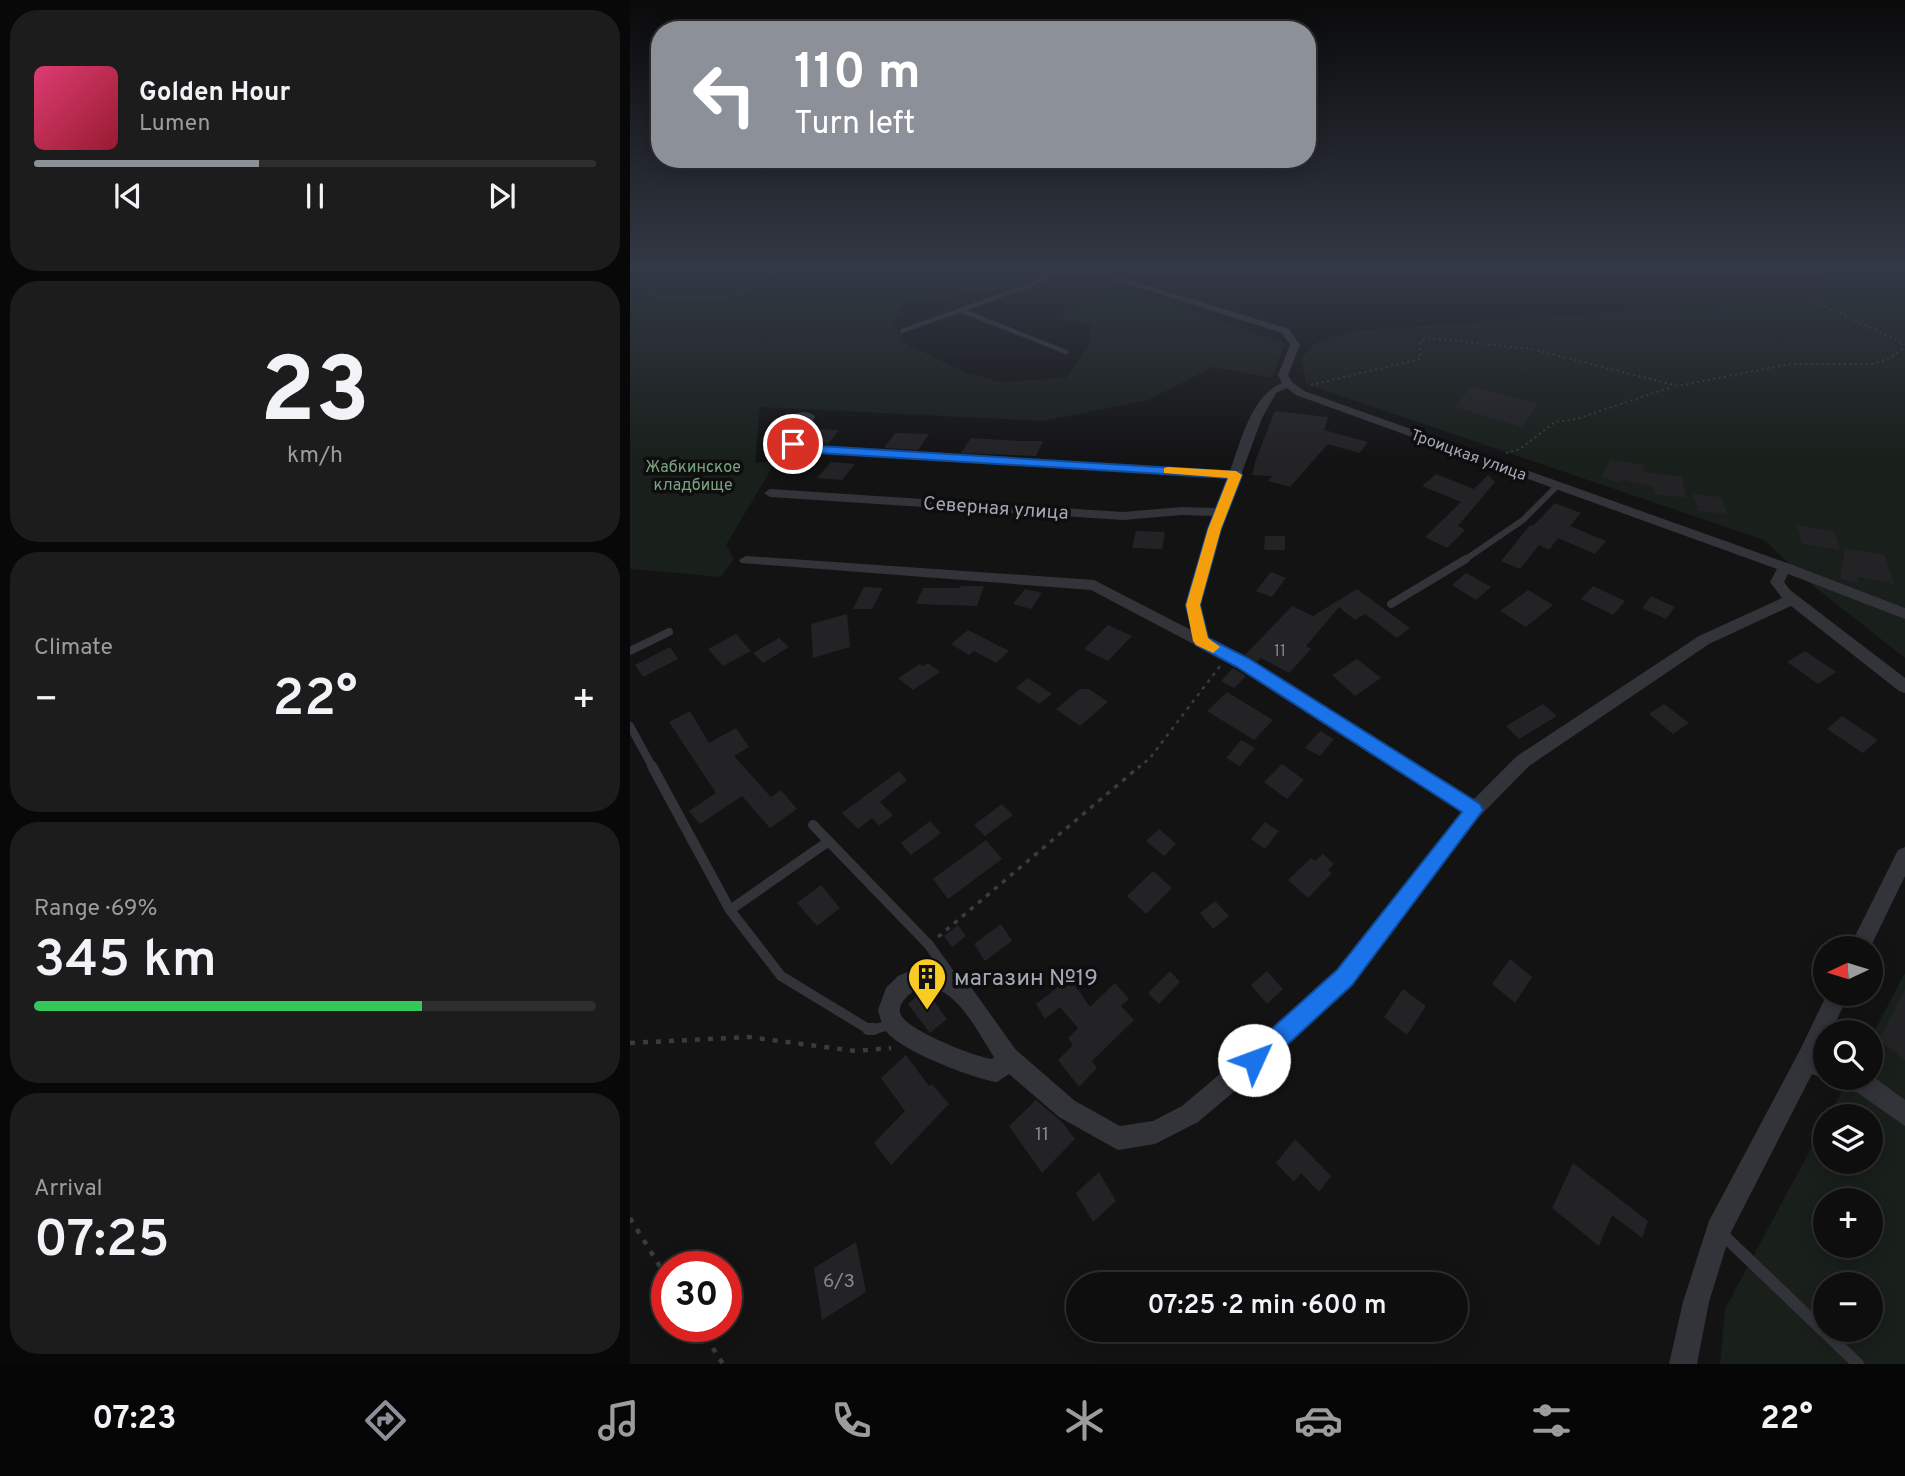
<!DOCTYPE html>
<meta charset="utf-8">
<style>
:root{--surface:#0e0e0f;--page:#1c1c1d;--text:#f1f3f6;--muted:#9b9c9e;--line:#2e2e2f;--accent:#8c9099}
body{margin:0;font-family:Overpass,sans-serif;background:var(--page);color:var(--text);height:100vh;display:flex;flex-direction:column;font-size:26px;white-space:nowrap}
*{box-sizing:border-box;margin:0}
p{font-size:23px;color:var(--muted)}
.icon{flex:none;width:38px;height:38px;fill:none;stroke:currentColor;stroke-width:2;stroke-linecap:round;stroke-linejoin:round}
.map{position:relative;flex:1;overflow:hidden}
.sheet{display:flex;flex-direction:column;gap:10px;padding:10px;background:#080808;width:630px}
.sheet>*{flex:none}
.guide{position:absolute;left:21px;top:21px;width:665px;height:147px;border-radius:28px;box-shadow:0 4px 18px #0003,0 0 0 2px var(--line);background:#8c9099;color:#fff;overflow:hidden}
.needle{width:46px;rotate:266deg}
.tools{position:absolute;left:1183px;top:936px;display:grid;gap:14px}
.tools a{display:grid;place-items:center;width:70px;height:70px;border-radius:50%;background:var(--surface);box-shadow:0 4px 18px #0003,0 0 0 2px var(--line);font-size:35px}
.speed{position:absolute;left:21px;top:1251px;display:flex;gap:14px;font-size:35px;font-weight:700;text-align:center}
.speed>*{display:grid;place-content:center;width:91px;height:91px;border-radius:50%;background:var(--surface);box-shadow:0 4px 18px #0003,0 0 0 2px var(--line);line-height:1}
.speed .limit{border:10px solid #d22;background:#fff;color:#111}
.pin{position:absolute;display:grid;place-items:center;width:60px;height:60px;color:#fff;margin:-30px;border:4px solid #fff;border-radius:50%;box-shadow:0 2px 7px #0007}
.me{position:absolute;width:77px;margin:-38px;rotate:47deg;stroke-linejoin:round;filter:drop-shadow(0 0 5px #0008)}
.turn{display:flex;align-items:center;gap:24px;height:147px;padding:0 28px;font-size:32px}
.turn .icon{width:91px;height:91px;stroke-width:2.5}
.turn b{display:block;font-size:49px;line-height:60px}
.big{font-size:52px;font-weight:600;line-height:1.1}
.sheet .card{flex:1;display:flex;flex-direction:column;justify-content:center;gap:10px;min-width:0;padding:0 24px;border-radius:28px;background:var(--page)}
.sheet .dial{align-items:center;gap:0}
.dial b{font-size:91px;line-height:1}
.song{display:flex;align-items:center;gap:21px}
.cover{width:84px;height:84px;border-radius:10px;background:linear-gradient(135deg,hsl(340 70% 55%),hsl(350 70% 35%))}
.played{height:7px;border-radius:4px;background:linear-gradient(90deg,var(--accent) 40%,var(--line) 40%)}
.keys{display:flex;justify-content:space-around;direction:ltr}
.heat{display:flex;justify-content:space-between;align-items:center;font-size:38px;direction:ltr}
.charge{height:10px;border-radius:5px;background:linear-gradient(90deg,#34c759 69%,var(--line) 0)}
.trip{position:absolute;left:436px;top:1272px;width:402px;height:70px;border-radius:35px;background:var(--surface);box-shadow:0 4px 18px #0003,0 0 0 2px var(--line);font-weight:600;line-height:70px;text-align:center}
.dock{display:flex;height:112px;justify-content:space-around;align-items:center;background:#060606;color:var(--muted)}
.dock .icon{width:49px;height:49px}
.dock .active{color:var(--accent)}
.dock b{font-size:32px;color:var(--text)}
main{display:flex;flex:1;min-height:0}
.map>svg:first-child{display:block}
.green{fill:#191f1a;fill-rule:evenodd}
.building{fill:#232326}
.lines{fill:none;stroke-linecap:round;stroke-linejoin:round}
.path-far3{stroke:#393b41;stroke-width:2;stroke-dasharray:2 3.5;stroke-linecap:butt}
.path-far2{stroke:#393b41;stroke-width:2.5;stroke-dasharray:3.5 5;stroke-linecap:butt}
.path-far1{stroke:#393b41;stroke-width:3.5;stroke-dasharray:4.5 6;stroke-linecap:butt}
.path{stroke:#393b41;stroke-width:4.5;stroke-dasharray:5 8;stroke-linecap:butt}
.service-far4{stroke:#33343a;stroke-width:4.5}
.service-far3{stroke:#33343a;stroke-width:6}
.service-far2{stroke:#33343a;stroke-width:8}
.service-far1{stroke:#33343a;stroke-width:10}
.service{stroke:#33343a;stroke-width:12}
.minor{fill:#33343a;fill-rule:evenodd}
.route{fill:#1a73e8;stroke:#114b97;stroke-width:2}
.slow{fill:#f59e0b}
.labels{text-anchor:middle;stroke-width:7;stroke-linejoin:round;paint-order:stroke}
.far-street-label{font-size:16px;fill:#a4a7b6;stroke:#0e0e0f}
.far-park-label{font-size:16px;fill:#79a280;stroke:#0e0e0f}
.number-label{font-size:16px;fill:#848692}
.street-label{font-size:19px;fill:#a4a7b6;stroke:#0e0e0f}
.near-number-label{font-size:19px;fill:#848692}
.near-poi-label{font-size:23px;fill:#a4a7b6;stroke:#0e0e0f;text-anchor:start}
</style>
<main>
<section class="sheet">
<div class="card">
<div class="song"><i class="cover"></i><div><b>Golden Hour</b><p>Lumen</p></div></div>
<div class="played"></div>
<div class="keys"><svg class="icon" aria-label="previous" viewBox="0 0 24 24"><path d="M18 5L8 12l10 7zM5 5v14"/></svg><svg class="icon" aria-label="pause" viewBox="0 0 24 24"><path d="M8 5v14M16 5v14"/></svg><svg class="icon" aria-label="next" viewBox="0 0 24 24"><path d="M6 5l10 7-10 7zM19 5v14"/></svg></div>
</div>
<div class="card dial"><b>23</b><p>km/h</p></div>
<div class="card"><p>Climate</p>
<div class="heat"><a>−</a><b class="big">22°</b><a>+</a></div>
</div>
<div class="card"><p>Range · 69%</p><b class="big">345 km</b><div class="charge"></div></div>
<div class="card"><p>Arrival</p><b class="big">07:25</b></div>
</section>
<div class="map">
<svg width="1275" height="1364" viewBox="0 0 1275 1364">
<rect width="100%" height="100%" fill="#131314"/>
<path class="green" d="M0 269H418L410 281 377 290 274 302 264 324 276 344 337 373 370 382 436 378 461 342 460 325 429 318 451 301 495 287 655 343 642 378 582 367 518 400 413 421 130 407 125 463 146 461 96 545 104 559 91 577 0 569Z
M1166 269H1275V658L1186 588 1134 540 676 384 671 358 687 342 721 331 1179 299 1198 289 1192 279Z
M1275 973V1364H1090L1095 1309 1195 1122V1162H1241V1116H1198L1219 1078H1241V1037ZM1195 1200H1241V1246H1195ZM1195 1284H1241V1330H1195Z"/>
<path class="building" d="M842 386 908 404 892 427 824 407Z
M645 411 698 417 694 430 738 442 730 453 698 444 660 487 638 481 642 476 622 475 626 459Z
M185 429 209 430 198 444 173 442Z
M265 433 299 434 288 450 254 448Z
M341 438 388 441H413L406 456 331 453Z
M980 459 1015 465 1013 472 1052 477 1056 498 1025 494 1024 487 994 480 987 482 971 477Z
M201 462 225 464 212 480 187 478Z
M806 474 844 489 858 475 865 482 828 526 835 530 817 548 795 537 831 502 792 486Z
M1063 494 1091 497 1097 514 1068 511Z
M925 503 951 513 940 526 976 541 965 554 928 538 919 550 909 545 890 569 871 561 900 525 903 526Z
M1167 525 1204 531 1210 550 1172 544Z
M506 531 535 532 532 549 502 548Z
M635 536H655V550H634Z
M1215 548 1255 555 1264 584 1228 577 1227 583 1210 578Z
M641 572 656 578 642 597 626 591Z
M836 573 861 587 846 600 822 585Z
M331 586H354L347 606 286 604 293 588H330Z
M963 586 995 601 983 615 951 599Z
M234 587 253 588 242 609H223Z
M395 589 412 593 401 609 383 604Z
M727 589 780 628 767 638 735 614 725 620 709 607 676 646 681 649 659 673 631 658 627 662 615 655 662 606 683 616Z
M898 590 923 605 896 627 870 611Z
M1021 596 1045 607 1036 619 1012 608Z
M217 614 220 647 183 658 181 624Z
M478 625 502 636 478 661 454 649Z
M338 630 379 651 366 663 344 651 339 655 321 644Z
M106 634 121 651 93 666 78 649Z
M149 638 159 647 133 663 123 653Z
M40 647 48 659 13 677 5 665Z
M1175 651 1206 672 1188 684 1157 662Z
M727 659 751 678 725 696 702 675Z
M298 663 310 672 283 690 268 678 290 664 293 666Z
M603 668 616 676 604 688 591 681Z
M398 678 422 694 409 704 386 688Z
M450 689H459L478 702 450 726 426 709Z
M597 692 643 720 624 740 577 711Z
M913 704 927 716 889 739 876 726Z
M1034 704 1059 723 1043 734 1019 714Z
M60 711 79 743 106 728 119 747 104 756 141 797 151 790 167 809 140 828 112 796 70 824 59 811 86 793 39 722Z
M1212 716 1248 740 1233 753 1197 729Z
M690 731 704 739 690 756 675 748Z
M611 740 625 748 610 766 596 758Z
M652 764 674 780 657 799 634 782Z
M269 771 277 780 250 802 263 815 249 826 242 818 228 829 212 813Z
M372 804 383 815 355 836 344 825Z
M300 821 311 833 281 855 271 843Z
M635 822 649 831 635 849 621 839Z
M529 829 546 844 534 856 516 841Z
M356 840 372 859 318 899 303 879Z
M693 854 704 864 698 870 702 873 678 898 658 880 681 858 685 861Z
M523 871 542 888 516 914 497 896Z
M191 885 210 908 187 926 167 903Z
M585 901 599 916 583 929 570 913Z
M371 924 382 941 355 961 344 944Z
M328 925 336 936 322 947 314 936Z
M880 959 902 977 885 1003 862 984Z
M540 971 550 982 529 1004 518 993Z
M637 971 653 989 637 1004 621 985Z
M440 978 460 1007 485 983 499 999 491 1006 504 1020 462 1061 467 1068 449 1087 428 1060 443 1045 438 1038 448 1028 430 1007 415 1019 406 1004Z
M295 989 317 1019 300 1033 278 1004Z
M773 989 796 1006 777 1035 754 1017Z
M1275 989V1060L1249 1040Z
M276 1055 299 1086 302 1084 319 1104 261 1165 244 1143 275 1111 251 1078Z
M406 1100 433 1123 445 1139 412 1173 379 1126Z
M665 1139 701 1176 689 1192 671 1173 664 1182 646 1163Z
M943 1163 1018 1221 1012 1238 982 1215 969 1246 922 1208Z
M469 1172 486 1201 463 1222 446 1193Z
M226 1242 236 1292 192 1320 184 1268Z"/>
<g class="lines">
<path class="path-far3" d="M0 283 14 294 36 297H97L111 292 149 269
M1175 297 1275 344
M681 385 790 359V342L800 338 901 349 1048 386 1160 364H1242L1260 358 1275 347
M876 453 890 449 925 422 946 419 1042 387"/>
<path class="path-far2" d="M508 768 520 758 590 666"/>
<path class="path-far1" d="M308 937 510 766"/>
<path class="path" d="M0 1043 119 1037 225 1051 261 1048
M0 1218 37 1278
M69 1326 93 1364"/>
<path class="service-far4" d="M330 310 436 352
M272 331 400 285 433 269"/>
<path class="service-far3" d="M833 561 893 520 927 486"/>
<path class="service-far2" d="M761 604 836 559
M0 651 39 632
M0 726 23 768"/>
<path class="service-far1" d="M22 766 100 910 151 976 240 1030 261 1025
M183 825 299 945 324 980
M100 910 199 841"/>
<path class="service" d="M238 1029H244
M1090 1232 1228 1364"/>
<path class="minor" d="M451 269H463L659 329 670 345 658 375 662 382 674 391 1160 564 1275 608V619L1158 574 1154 582 1160 590 1275 678V693L1269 691 1161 606 1079 644 899 766 850 816 721 984 632 1068 568 1122 525 1144 488 1150 429 1117 379 1074 367 1082C344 1079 269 1050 256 1031 252 1026 250 1017 248 1010L256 988 268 976 292 965 308 966 338 983 386 1050 445 1101 490 1126 523 1121 552 1106 616 1052 707 970 832 812 607 667 461 590 111 563 109 560 116 556 464 580 561 630 556 605 583 516 552 515 493 520 140 497 134 493 140 489 493 512 552 507 586 508 597 478 171 452 157 444 154 422C162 413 175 408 185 416L183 422 168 436 169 442 174 446 600 471C611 441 621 396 652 383L648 375 660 345 652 333ZM657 388 666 395 1147 569 1140 582 1152 598 1069 636 887 756 843 800 617 659 578 638 570 605 591 529 632 418 646 393ZM171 419H173L166 426V423ZM293 986C328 988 346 1030 364 1057L362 1059C343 1056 285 1033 273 1018 262 1005 283 990 293 986Z
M1275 847V876L1240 948H1219L1268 850Z
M1197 994H1219L1201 1032H1195V1046L1191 1055 1195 1057V1078H1198L1195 1079 1182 1074 1100 1234 1079 1302 1067 1364H1039L1053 1302 1079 1221 1169 1052Z
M1241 1075 1275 1100V1126L1228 1093 1212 1086 1209 1078H1241Z"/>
</g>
<linearGradient id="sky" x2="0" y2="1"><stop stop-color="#0a0a0b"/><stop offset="0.58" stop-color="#333945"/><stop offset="1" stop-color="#333945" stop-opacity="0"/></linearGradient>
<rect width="1275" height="460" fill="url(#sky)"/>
<path class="route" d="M163 441 174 445 610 472 612 475 591 529 570 605 578 638 618 658 850 804 853 810 722 985 632 1068 624 1071 616 1068 613 1060 616 1052 707 970 832 812 607 667 566 645 556 605 578 529 598 478 171 452 157 444Z"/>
<path class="slow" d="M538 467 606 471 612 475 591 529 570 605 578 638 590 647 583 653 566 645 563 641 556 605 578 529 598 478 534 473V468Z"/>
<defs>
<g id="building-pin" transform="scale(2.0125)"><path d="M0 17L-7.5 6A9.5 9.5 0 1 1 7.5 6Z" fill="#faca25" stroke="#0e0e0f"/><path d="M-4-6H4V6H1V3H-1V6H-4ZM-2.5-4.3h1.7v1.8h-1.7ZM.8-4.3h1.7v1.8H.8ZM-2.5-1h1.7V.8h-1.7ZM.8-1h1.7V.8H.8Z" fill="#111"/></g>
</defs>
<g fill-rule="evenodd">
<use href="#building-pin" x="297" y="977"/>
</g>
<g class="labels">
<g class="far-street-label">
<text transform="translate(839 454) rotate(20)" y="6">Троицкая улица</text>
</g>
<g class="far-park-label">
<text x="63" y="472">Жабкинское<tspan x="63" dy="18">кладбище</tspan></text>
</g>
<g class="number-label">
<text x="650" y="656">11</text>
</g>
<g class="street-label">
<text transform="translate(366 507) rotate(4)" y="7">Северная улица</text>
</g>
<g class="near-number-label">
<text x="412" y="1140">11</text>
<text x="209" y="1287">6/3</text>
</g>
<g class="near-poi-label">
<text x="324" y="985">магазин №19</text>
</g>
</g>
</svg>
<div class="tools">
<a><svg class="needle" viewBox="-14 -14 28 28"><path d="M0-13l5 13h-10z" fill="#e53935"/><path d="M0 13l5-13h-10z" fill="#9b9c9e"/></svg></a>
<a><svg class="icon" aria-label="search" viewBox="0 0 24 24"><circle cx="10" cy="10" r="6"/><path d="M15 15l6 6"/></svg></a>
<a><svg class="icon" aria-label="layers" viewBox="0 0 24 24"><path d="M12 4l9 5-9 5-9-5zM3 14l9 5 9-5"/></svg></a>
<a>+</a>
<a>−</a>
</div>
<div class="speed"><div class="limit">30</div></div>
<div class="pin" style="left:163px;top:444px;background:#d93025"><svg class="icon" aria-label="arrive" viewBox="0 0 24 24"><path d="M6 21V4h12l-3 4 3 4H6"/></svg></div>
<svg class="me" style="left:624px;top:1060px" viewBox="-20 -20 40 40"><circle r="19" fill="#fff"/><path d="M0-13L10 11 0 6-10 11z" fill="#1a73e8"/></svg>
<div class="trip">07:25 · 2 min · 600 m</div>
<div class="guide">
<div class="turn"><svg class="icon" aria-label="left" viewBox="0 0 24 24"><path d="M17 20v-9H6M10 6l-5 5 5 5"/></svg><div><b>110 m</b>Turn left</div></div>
</div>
</div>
</main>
<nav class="dock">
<b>07:23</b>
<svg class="icon active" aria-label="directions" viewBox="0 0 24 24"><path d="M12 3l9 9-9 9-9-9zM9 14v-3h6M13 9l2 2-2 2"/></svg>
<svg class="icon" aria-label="music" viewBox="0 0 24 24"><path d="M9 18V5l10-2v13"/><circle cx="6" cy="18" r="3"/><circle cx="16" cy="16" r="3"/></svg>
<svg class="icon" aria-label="phone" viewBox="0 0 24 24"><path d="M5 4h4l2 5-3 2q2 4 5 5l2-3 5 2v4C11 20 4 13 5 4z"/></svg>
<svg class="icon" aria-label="climate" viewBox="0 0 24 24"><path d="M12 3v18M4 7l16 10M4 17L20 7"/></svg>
<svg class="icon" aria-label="car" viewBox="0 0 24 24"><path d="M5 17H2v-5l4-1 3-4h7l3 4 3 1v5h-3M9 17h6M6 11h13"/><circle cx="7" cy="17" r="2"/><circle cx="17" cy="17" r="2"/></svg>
<svg class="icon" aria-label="filters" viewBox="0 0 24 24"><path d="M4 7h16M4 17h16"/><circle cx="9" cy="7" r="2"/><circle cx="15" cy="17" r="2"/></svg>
<b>22°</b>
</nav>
